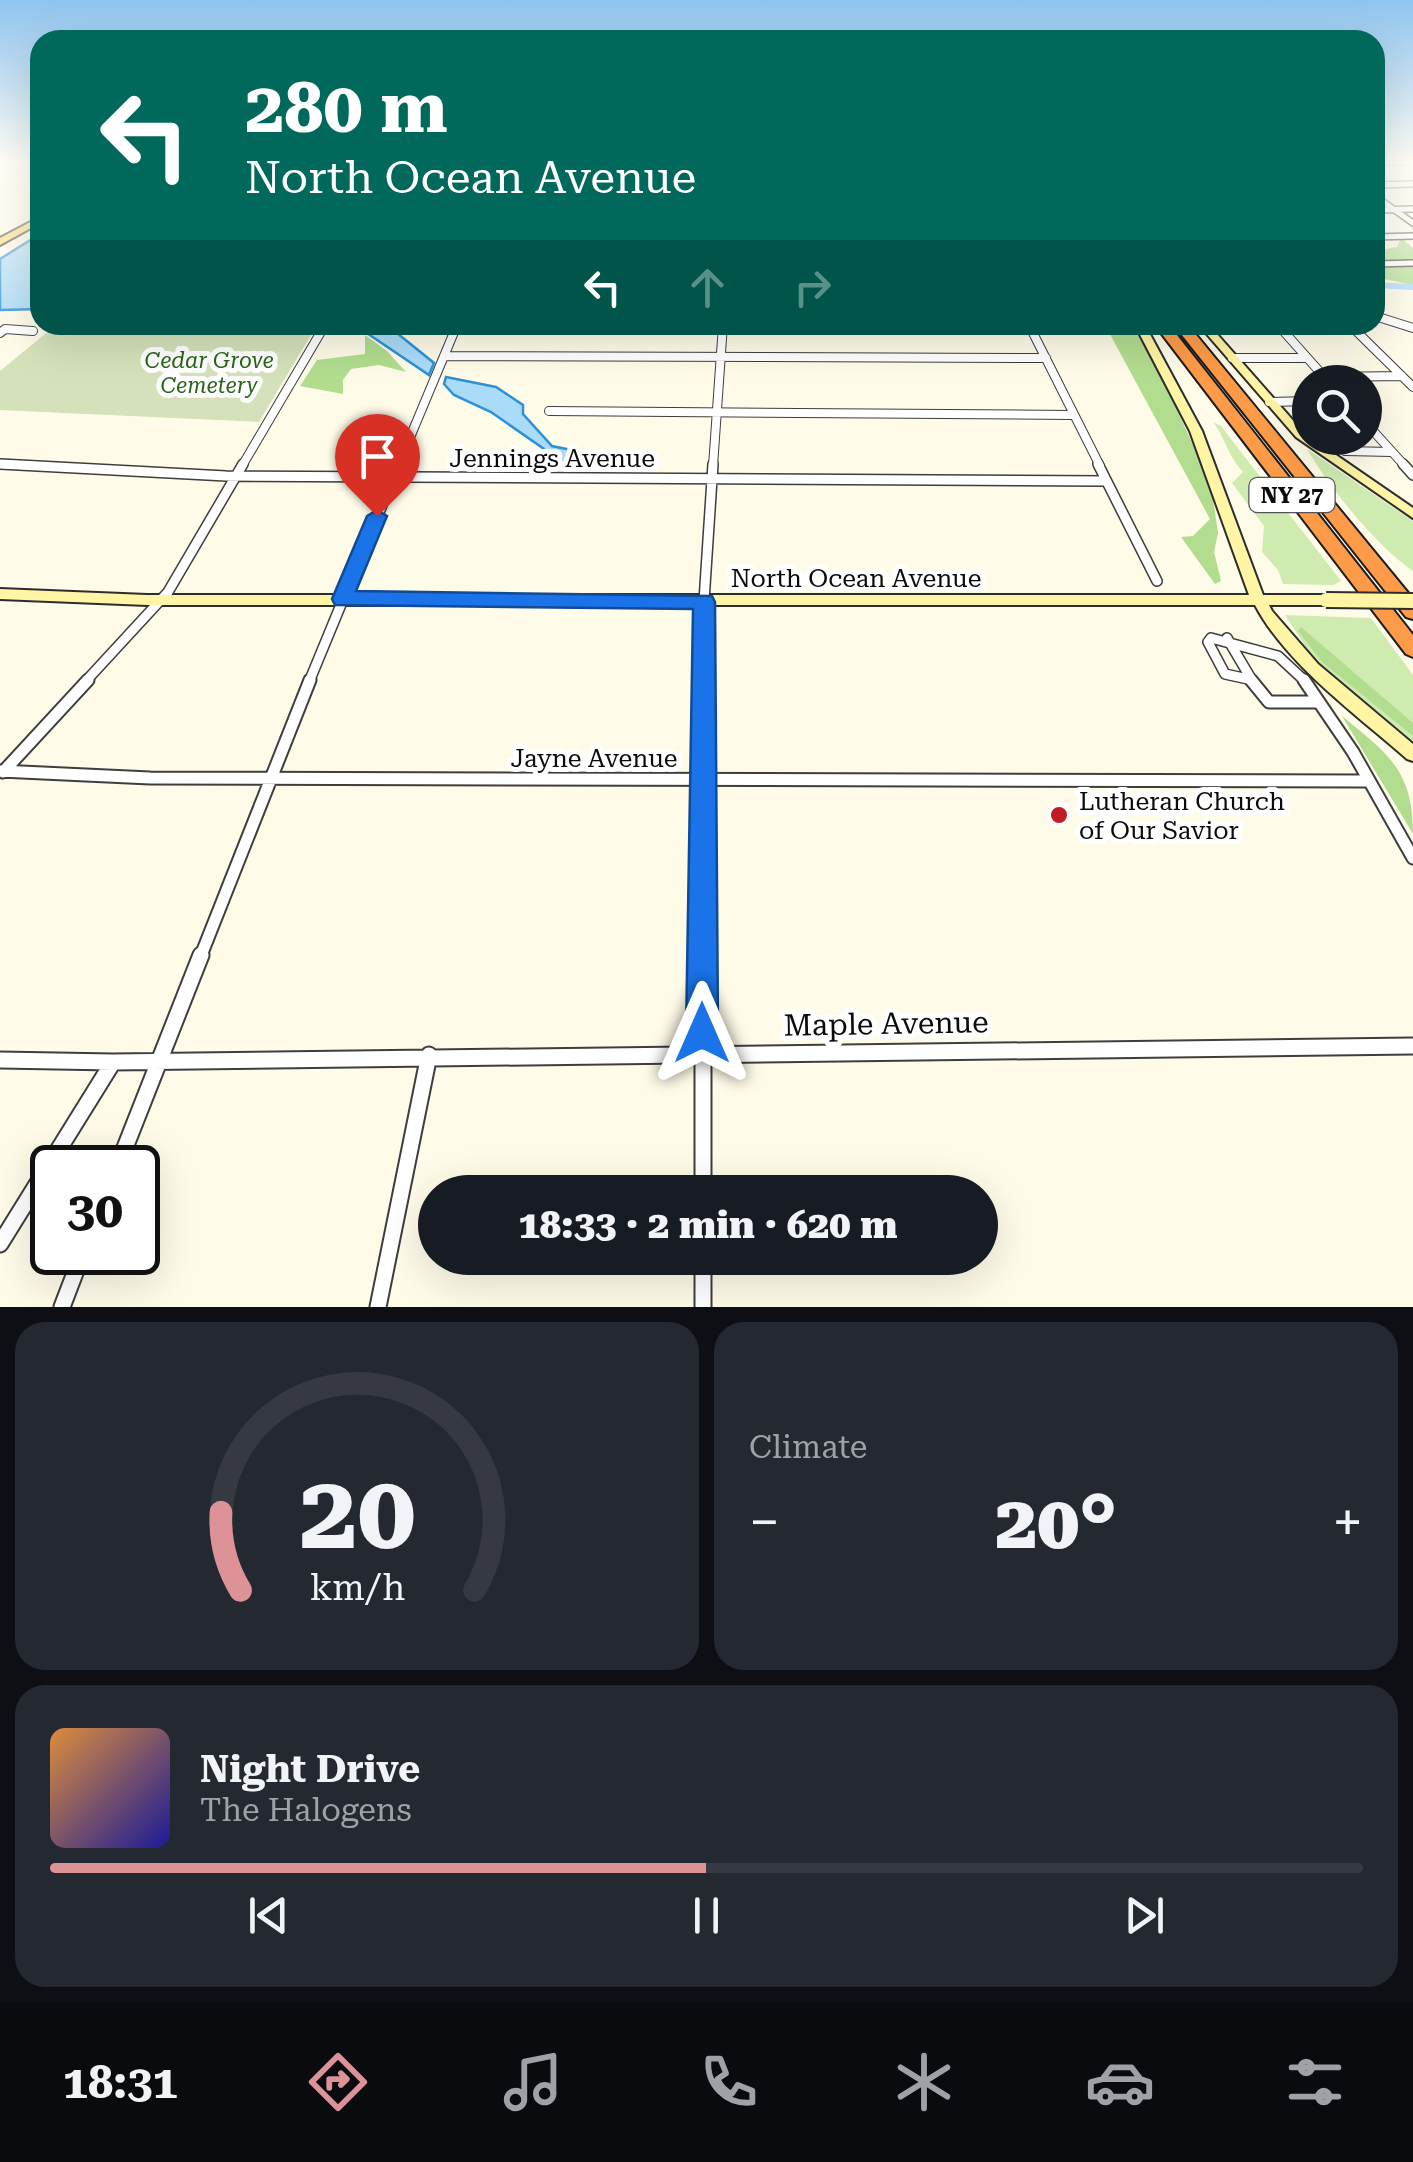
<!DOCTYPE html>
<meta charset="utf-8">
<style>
:root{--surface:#171b24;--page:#242831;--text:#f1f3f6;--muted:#9ea1a6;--line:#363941;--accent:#dc9297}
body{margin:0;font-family:"Roboto Serif",serif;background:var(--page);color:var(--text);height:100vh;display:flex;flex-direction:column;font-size:38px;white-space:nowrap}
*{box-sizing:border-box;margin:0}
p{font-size:32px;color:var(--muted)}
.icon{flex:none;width:55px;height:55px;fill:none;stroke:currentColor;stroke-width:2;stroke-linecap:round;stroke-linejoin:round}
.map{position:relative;height:1307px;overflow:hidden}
.drawer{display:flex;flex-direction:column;gap:15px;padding:15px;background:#0d0f14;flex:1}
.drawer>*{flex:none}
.hud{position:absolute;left:30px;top:30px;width:1355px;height:305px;border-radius:30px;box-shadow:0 10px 40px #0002;background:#00695c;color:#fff;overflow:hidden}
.fabs{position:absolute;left:1292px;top:365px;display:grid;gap:20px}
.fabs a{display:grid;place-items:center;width:90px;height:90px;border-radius:50%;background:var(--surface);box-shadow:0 10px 40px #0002;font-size:50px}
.speed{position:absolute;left:30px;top:1145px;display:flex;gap:20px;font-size:50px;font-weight:700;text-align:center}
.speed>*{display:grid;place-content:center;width:130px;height:130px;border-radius:50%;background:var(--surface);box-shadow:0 10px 40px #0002;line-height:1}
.speed .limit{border:5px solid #111;border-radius:15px;background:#fff;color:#111}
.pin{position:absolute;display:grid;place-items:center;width:85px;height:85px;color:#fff;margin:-102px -42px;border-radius:50% 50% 50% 0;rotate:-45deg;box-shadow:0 0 10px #0007}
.pin .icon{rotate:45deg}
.me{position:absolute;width:110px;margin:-55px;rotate:0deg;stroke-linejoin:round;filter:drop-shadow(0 0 8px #0008)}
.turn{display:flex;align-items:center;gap:35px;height:210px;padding:0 50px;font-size:45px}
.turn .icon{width:130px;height:130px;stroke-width:2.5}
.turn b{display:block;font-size:70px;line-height:85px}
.lanes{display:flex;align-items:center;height:95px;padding:0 50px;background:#0003;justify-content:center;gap:50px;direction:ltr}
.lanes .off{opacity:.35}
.big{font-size:75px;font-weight:800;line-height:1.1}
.drawer .card{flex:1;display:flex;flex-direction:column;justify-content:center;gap:15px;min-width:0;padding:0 35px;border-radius:30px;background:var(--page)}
.drawer .dial{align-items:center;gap:0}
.dial svg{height:260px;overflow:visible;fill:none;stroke:var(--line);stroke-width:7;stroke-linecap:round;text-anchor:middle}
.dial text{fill:var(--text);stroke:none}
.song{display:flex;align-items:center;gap:30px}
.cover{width:120px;height:120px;border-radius:15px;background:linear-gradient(135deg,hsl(30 70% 55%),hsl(240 70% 35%))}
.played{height:10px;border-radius:5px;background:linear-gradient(90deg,var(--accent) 50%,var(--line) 50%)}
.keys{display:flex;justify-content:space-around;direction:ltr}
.heat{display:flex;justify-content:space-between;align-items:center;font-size:55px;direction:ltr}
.drawer .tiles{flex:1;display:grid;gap:15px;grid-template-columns:1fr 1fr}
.card:last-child{grid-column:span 2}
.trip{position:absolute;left:418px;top:1175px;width:580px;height:100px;border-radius:50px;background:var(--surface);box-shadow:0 10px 40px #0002;font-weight:800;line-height:100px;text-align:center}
.tabs{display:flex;height:160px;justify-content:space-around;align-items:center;background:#090b0e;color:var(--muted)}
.tabs .icon{width:70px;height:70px}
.tabs .current{color:var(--accent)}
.tabs b{font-size:45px;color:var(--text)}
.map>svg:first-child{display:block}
.green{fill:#cfebb0}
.forest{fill:#b2dd8f}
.cemetery{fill:#d4e1ba}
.water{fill:#aadcfa;stroke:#2c92d5;stroke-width:2.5}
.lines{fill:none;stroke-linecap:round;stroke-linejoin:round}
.stream{stroke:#2c92d5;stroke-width:2.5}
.river{fill:#aadcfa;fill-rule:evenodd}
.street-far4-casing{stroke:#3e3e3e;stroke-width:8}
.street-far3-casing{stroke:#3e3e3e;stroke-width:10}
.street-far2-casing{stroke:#3e3e3e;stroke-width:12}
.street-far1-casing{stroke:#3e3e3e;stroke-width:15}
.street-casing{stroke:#3e3e3e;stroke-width:19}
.secondary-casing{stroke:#2d2d2d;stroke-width:4}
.primary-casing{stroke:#1c1c1c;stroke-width:4}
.highway-casing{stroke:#1c1c1c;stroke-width:4}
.street-far4{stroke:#fff;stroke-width:5}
.street-far3{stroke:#fff;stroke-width:8}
.street-far2{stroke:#fff;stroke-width:9}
.street-far1{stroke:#fff;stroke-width:11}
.street{stroke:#fff;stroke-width:15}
.secondary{fill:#fff5a4;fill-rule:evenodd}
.primary{fill:#ffd759;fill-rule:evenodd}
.highway{fill:#fe9b48;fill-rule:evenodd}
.secondary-bridge-casing{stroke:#2d2d2d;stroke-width:18;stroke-linecap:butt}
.secondary-bridge{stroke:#fff5a4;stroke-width:14}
.route{fill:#1a73e8;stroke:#114b97;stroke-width:2.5}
.poi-dot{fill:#c21b23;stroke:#fff;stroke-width:4}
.labels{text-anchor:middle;stroke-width:10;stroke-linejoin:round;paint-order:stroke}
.far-park-label{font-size:22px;font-style:italic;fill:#286518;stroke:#fff}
.shield{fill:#fff;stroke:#545454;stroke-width:2.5}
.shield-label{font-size:22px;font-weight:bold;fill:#0b0b0b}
.street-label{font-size:25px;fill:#0b0b0b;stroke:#fff}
.poi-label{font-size:25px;fill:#0b0b0b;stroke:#fff;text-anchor:start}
.near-street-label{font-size:30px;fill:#0b0b0b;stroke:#fff}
</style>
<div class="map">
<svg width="1413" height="1307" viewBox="0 0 1413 1307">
<rect width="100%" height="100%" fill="#fffbe9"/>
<path class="green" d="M1213 422 1221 426 1341 581 1333 585 1283 584 1278 570 1262 552 1264 526 1232 483 1243 472C1225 452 1226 438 1213 422Z
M1307 449 1413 521V571C1376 546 1330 488 1307 449Z
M1285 615 1371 618 1413 675V744L1314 660Z"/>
<path class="forest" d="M1401 238 1413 248V285L1375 277V251L1397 247Z
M1105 325H1134L1154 359 1211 485 1218 533 1214 552 1221 581 1215 584 1181 537 1193 536 1210 519Z
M365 335 387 351 406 372 379 365 351 369 343 380V394L300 386 317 360 365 354Z
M1301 627 1413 723V736L1322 662 1298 631Z
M1342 716C1388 754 1413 770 1413 834Z"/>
<path class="cemetery" d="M56 325H317L259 422 0 410V371Z"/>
<path class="water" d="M40 234V309L0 310V259Z
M355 325H387L434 363 429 375Z
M446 377 496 387 523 405V414L552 446 571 450 584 461 567 465 491 412 454 395 444 384Z"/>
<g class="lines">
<path class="stream" d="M582 460 600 464"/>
<path class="river" d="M1375 282 1413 284V290L1375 288Z"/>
<g class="street-far4-casing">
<path id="street-far4" d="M1375 163 1402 162
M1375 185 1413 184
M1375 196 1413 223
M1375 210 1413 209
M1375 237 1413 236
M1375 264 1413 263"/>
</g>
<g class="street-far3-casing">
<path id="street-far3" d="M1375 316 1413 328
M1029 325 1100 466
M1278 325 1327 380
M1350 325 1413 387
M0 333 5 329 33 331
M444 356 1046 358
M1232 358H1307
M1324 377 1402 376
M1269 402 1310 401
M549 411 1073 415
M1365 422 1405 466
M1345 451 1392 452
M0 464 40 466
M242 466 325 325
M398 466 457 325
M713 466 723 325"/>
</g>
<g class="street-far2-casing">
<path id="street-far2" d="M0 464 226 476 1105 481
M1098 464 1157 581
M1403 464 1413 475
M1227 638 1253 682
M1248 679 1225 674 1208 642 1211 638 1278 656 1306 682
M85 682 168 592 243 464
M309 682 399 464
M704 682V601L713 464"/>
</g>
<g class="street-far1-casing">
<path id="street-far1" d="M1251 680 1269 702H1319
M1304 680 1353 752 1413 858
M0 771 150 778 1367 781
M3 772 88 680
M200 958 310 680
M703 958 704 680"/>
</g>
<g class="street-casing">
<path id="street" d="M0 1060 113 1062 1413 1046
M117 1168 201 955
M703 1192V955
M0 1244 113 1062
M703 1258V1307
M62 1307 83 1252
M378 1307 429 1055"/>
</g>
<g class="secondary-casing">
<path id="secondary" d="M1135 325H1145L1202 431 1263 595H1326L1333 600 1326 605H1269L1272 611 1318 664 1413 744V761L1407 759C1357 715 1286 664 1255 605H147L0 599V589L147 595H1249L1190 431Z
M1199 325H1209L1304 433 1413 508V518L1296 437Z"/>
</g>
<g class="primary-casing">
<path id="primary" d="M40 217V223L0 245V238Z"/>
</g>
<g class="highway-casing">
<path id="highway" d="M1155 325H1169L1413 635V657L1406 654Z
M1174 325H1188L1413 599V619L1406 617Z"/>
</g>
<use href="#street-far4" class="street-far4"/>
<use href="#street-far3" class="street-far3"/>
<use href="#street-far2" class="street-far2"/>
<use href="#street-far1" class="street-far1"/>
<use href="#street" class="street"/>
<use href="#secondary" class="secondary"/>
<use href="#primary" class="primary"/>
<use href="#highway" class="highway"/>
<g class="secondary-bridge-casing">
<path id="secondary-bridge" d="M1326 600 1413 601"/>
</g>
<use href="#secondary-bridge" class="secondary-bridge"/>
</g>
<linearGradient id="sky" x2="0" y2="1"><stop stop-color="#8fc4ef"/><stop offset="0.47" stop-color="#fffdf5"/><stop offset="1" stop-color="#fffdf5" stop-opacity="0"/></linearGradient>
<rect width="1413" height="345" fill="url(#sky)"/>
<path class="route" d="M377 510 387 516 356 591 712 596 715 602 718 1033 713 1044 702 1049 691 1044 686 1033 693 609 335 605 332 599 367 516Z"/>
<circle class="poi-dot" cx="1059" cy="815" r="10"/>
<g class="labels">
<g class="far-park-label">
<text x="209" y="368">Cedar Grove<tspan x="209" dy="25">Cemetery</tspan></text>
</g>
<rect class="shield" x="1249.5" y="478" width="85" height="34" rx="8"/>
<g class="shield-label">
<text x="1292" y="503">NY 27</text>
</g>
<g class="street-label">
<text x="552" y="467">Jennings Avenue</text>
<text x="856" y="587">North Ocean Avenue</text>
<text x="594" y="767">Jayne Avenue</text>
</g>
<g class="poi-label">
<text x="1079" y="810">Lutheran Church<tspan x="1079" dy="29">of Our Savior</tspan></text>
</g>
<g class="near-street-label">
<text transform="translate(886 1024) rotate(-1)" y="10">Maple Avenue</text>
</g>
</g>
</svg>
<div class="fabs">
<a><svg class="icon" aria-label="search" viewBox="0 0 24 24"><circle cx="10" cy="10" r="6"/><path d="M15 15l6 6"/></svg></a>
</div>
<div class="speed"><div class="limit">30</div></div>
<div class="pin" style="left:377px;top:516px;background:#d93025"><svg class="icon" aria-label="arrive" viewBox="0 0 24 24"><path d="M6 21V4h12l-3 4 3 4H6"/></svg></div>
<svg class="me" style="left:702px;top:1033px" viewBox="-20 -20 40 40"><path d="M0-17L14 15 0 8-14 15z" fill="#1a73e8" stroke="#fff" stroke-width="4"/></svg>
<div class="trip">18:33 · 2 min · 620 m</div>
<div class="hud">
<div class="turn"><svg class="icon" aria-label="left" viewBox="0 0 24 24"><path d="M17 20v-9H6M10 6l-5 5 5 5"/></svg><div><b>280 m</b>North Ocean Avenue</div></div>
<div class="lanes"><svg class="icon" aria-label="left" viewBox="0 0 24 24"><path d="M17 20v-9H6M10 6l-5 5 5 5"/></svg><svg class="icon off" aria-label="ahead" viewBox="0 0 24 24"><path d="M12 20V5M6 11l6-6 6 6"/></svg><svg class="icon off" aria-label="right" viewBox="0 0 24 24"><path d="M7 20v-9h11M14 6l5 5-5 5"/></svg></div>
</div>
</div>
<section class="drawer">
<div class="tiles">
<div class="card dial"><svg viewBox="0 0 100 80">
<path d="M14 69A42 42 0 1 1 86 69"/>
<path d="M14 69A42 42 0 0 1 8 45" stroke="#dc9297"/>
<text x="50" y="56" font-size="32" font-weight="700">20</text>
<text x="50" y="72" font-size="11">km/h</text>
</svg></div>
<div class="card"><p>Climate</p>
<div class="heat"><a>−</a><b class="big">20°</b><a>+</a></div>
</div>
<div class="card">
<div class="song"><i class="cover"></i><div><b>Night Drive</b><p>The Halogens</p></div></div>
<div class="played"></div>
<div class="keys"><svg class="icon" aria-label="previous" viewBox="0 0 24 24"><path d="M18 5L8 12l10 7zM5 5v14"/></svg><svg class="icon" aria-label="pause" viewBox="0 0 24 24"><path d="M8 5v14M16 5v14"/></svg><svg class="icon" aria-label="next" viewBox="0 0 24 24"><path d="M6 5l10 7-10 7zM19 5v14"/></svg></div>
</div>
</div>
</section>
<nav class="tabs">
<b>18:31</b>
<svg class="icon current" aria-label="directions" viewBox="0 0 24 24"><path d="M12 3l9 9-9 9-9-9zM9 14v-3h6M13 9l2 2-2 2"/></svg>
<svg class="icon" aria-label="music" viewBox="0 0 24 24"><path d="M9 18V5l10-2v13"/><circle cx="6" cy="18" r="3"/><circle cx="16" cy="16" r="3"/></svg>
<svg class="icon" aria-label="phone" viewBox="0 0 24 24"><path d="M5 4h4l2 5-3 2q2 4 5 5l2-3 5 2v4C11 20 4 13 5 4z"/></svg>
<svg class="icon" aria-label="climate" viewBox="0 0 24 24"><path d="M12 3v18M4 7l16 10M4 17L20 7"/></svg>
<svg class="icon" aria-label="car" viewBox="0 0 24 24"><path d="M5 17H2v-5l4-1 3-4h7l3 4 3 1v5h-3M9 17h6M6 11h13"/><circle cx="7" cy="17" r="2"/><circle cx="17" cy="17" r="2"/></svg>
<svg class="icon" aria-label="filters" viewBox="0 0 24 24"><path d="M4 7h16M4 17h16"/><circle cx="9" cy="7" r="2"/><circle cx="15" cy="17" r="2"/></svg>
</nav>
